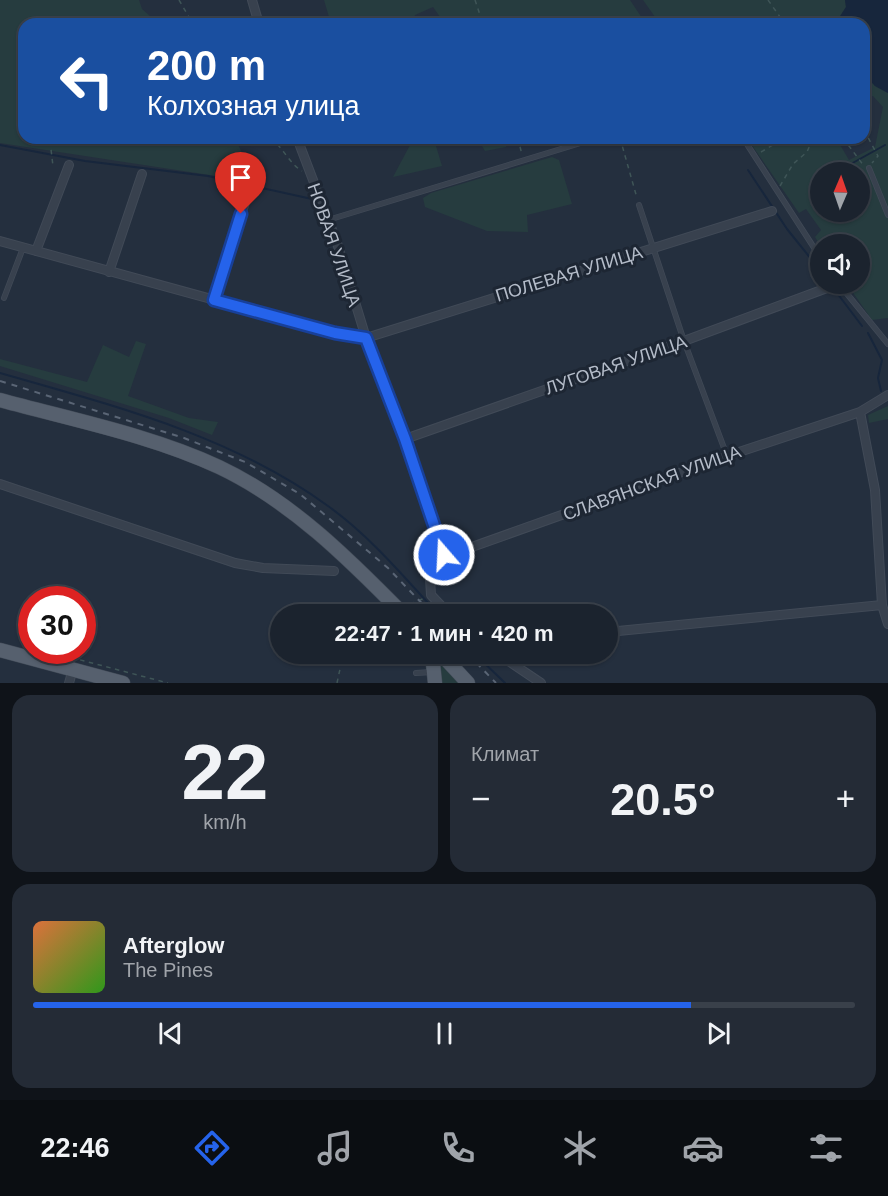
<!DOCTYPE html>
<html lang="ru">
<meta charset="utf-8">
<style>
:root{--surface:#1b232e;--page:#242b36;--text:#f1f3f6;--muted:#a0a4aa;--line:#39404a;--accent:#2563eb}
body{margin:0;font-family:Arial,sans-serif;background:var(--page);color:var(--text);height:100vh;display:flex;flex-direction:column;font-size:22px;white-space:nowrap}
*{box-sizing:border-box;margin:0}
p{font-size:20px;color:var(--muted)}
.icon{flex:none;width:33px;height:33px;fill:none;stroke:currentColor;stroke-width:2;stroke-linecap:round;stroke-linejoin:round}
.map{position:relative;height:683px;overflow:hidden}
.drawer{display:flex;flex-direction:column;gap:12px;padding:12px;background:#0f1319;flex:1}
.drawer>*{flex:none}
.hud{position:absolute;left:18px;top:18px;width:852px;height:126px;border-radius:18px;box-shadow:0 2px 4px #0004,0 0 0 2px var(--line);background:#1a4fa0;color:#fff;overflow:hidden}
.needle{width:39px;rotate:2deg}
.buttons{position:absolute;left:810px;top:162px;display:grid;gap:12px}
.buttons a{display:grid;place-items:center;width:60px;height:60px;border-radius:50%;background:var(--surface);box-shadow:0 2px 4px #0004,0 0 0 2px var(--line);font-size:30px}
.speed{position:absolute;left:18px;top:586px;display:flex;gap:12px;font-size:30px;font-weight:700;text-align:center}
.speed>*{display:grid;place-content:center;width:78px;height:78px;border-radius:50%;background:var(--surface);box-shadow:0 2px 4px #0004,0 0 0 2px var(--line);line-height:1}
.speed .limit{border:9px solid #d22;background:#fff;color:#111}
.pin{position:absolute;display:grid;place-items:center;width:51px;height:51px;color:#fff;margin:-62px -26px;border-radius:50% 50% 50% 0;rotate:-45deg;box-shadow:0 0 6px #0007}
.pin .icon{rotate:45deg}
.me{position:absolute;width:66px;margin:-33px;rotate:341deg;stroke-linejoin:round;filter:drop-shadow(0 0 4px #0008)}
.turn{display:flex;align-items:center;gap:21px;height:126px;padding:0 30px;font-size:27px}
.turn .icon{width:78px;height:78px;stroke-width:2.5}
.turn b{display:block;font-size:42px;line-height:51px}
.big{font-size:45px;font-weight:700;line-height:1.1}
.drawer .tile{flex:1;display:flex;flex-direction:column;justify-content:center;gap:9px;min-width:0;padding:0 21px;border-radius:18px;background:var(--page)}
.drawer .dial{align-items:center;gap:0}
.dial b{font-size:78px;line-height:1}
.song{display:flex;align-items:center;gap:18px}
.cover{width:72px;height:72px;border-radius:9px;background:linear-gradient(135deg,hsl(20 70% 55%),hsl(110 70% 35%))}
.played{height:6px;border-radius:3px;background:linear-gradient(90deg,var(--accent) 80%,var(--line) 80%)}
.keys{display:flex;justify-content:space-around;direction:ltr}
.heat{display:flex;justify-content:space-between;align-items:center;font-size:33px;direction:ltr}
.drawer .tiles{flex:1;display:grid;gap:12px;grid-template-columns:1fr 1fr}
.tile:last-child{grid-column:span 2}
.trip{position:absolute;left:270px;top:604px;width:348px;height:60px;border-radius:30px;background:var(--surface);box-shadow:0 2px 4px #0004,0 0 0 2px var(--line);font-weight:700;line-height:60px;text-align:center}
.tabs{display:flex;height:96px;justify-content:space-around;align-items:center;background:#0b0e12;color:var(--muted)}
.tabs .icon{width:42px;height:42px}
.tabs .on{color:var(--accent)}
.tabs b{font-size:27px;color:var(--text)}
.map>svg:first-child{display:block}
.green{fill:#263c3f;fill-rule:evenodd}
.water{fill:#17263c}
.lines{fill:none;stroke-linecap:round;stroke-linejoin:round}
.stream{stroke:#17263c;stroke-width:2}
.service-casing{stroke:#414a57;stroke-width:6}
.minor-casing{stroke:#414a57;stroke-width:10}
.primary-casing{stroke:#414a57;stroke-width:15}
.path{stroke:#3f5557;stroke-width:1.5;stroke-dasharray:4.5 4.5;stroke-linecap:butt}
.service{stroke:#38414e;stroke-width:4.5}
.minor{stroke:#38414e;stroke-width:8}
.primary{stroke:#56606e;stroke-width:14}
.rail{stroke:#5a6575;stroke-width:2;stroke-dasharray:6 6;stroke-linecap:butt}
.route-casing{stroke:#184099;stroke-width:15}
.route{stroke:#2563eb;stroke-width:10}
.labels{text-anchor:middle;stroke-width:6;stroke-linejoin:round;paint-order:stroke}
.street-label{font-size:18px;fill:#b4bcc9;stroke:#1d2633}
</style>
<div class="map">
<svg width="888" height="683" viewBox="0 0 888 683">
<rect width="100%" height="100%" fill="#242f3e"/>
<path class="green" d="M0 0H139L142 9 159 24H24V138H235L254 178H229L0 143Z
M324 0H630L646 24H445L433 7 415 15 412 24H331Z
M643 0H845L846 7 835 24H660Z
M864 74 875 86 888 93V318L872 320 847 284H860V244L820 245 815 237 821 230 806 209 799 213 747 138H836L849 160 875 147 883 107 873 96H864ZM820 172H860V212H820Z
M377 138H465L436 146 442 166 393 177 410 145 373 142Z
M477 138H509L506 147 485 151Z
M552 157 559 160 572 204 527 215 528 232 487 231 425 207 423 198 431 193Z
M136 341 146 344 128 396 189 418 218 422 212 435 169 418 0 366V359L87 382 103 345 129 357Z
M888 406V419L869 423 868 415Z
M440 658 460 683H438Z"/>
<path class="water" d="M845 0H888V93L875 86 864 74V24H835L846 7Z"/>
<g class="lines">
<path class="stream" d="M0 145 85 161 208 176 312 199
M849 165 885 145
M748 170 787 229 820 270
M834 289 862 326
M868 333 882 360 878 378 881 391
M0 373C115 406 230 435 328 506 370 536 404 577 439 615
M475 654 505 683"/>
<g class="service-casing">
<path id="service" d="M743 138 820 257
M869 168 888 215
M639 205 684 341 727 456
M328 220 597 138
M839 284 888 344
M4 298 23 248
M409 654 430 655
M416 673 432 672"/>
</g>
<g class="minor-casing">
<path id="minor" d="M252 0 259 24
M297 138 337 243 366 338 405 439 444 555 430 578 431 595 450 615
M0 241 335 333 366 338 772 211
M36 251 69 165
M109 272 142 174
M214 300 248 193
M860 412 875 490 882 605 888 624
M405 439 684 341 827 288
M0 484 235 563 263 568 334 571
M444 555 469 548 727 456 860 412 888 395
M608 632 882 605
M498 654 541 683
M69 683 73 669"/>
</g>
<g class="primary-casing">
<path id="primary" d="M0 400C73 420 150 435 219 467 291 501 349 559 404 615
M0 650 123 683
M432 654 435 683
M441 654 468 683"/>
</g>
<path class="path" d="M179 0 193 24
M475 0 483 24
M768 0 785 24
M864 130 878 156 872 163
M271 138C283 148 290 164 302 171
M518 138 522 155
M620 138 637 198
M843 138 864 166
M50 141 53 166
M761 152 785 138
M780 186 793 164 807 152 813 138
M410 604 425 598
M54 653 168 683
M337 683 340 669 339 664"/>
<use href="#service" class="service"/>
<use href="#minor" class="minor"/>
<use href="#primary" class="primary"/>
<path class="rail" d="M0 381 184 438 245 462 300 494 388 568 433 615
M468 654 496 683"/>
</g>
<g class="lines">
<g class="route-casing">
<path id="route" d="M241 214 214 300 335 333 366 338 405 439 444 555"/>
</g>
<use href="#route" class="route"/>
</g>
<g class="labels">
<g class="street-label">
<text transform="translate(334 245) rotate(71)" y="6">НОВАЯ УЛИЦА</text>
<text transform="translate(569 274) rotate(-17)" y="6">ПОЛЕВАЯ УЛИЦА</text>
<text transform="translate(616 365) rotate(-19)" y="6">ЛУГОВАЯ УЛИЦА</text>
<text transform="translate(652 483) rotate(-20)" y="6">СЛАВЯНСКАЯ УЛИЦА</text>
</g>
</g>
</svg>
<div class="buttons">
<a><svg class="needle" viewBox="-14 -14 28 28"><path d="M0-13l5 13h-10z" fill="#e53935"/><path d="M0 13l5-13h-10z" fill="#a0a4aa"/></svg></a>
<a><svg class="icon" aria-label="sound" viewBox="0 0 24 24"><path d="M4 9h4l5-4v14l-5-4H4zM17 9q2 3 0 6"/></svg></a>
</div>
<div class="speed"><div class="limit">30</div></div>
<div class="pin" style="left:241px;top:214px;background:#d93025"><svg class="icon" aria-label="arrive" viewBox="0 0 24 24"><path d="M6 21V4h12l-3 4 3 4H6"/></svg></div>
<svg class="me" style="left:444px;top:555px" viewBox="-20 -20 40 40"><circle r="17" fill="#2563eb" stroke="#fff" stroke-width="3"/><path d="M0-11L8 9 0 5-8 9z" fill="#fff"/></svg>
<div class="trip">22:47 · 1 мин · 420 m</div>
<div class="hud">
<div class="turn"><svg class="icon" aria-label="left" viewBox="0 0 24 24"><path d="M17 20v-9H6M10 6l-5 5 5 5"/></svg><div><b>200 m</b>Колхозная улица</div></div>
</div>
</div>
<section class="drawer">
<div class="tiles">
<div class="tile dial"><b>22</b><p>km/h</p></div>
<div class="tile"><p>Климат</p>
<div class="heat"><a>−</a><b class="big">20.5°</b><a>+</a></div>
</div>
<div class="tile">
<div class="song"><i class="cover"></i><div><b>Afterglow</b><p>The Pines</p></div></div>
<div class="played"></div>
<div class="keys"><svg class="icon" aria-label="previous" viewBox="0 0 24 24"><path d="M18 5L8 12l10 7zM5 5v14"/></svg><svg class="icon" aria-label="pause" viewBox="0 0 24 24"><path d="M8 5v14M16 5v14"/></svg><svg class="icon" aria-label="next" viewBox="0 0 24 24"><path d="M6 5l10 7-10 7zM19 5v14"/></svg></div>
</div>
</div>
</section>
<nav class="tabs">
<b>22:46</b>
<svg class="icon on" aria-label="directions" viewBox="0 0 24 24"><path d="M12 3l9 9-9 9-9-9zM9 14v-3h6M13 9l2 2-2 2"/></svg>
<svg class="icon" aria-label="music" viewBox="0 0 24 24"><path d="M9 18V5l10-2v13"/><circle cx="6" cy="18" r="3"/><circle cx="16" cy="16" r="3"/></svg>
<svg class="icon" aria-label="phone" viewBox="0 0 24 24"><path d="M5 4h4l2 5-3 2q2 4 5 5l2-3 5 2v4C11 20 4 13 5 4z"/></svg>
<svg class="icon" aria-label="climate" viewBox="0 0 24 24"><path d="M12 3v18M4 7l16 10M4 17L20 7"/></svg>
<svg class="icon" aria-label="car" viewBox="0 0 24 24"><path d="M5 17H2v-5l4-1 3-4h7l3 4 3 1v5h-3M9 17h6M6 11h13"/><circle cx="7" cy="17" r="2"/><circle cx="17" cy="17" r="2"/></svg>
<svg class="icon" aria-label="filters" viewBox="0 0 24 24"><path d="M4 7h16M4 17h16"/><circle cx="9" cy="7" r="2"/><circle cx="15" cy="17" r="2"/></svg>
</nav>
